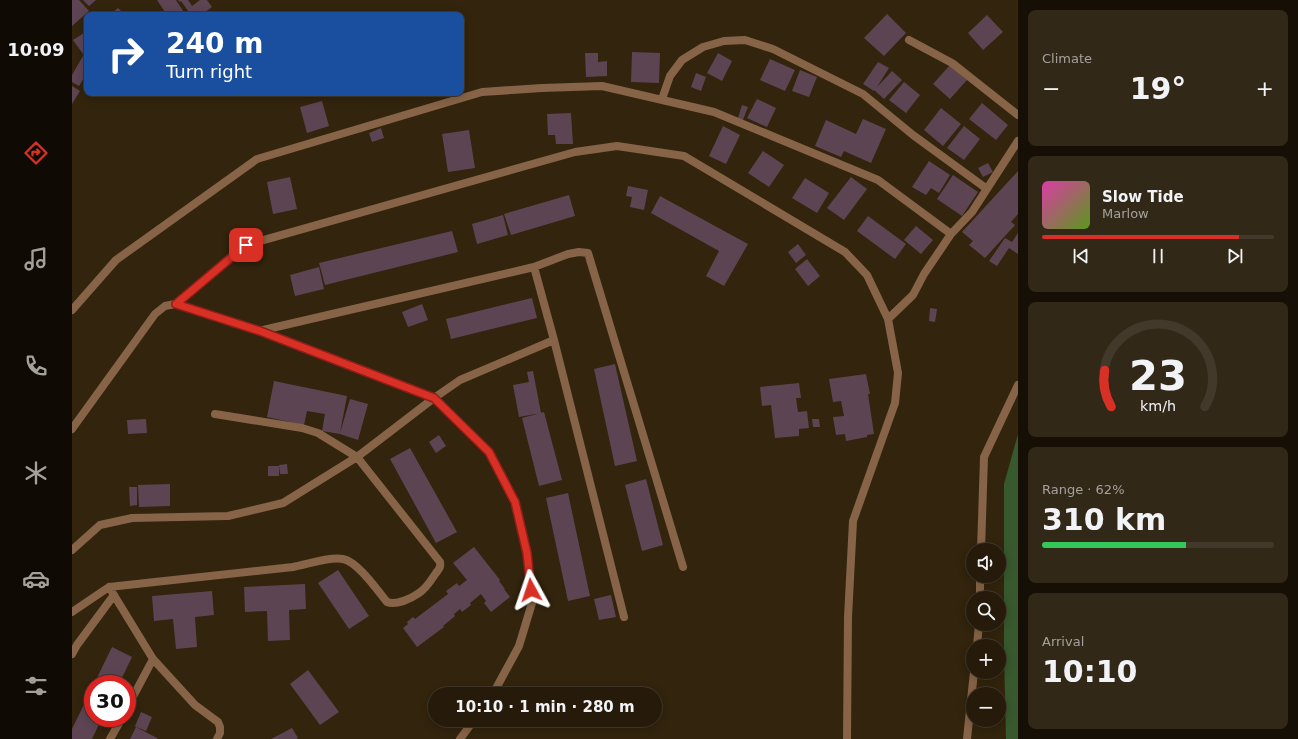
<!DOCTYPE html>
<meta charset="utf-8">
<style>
:root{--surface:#261b0a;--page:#322818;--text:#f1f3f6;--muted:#a4a19c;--line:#42392b;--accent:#d93025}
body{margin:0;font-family:"DejaVu Sans",sans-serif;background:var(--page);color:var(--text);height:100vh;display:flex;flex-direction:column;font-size:15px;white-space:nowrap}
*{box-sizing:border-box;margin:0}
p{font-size:13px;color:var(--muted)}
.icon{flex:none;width:22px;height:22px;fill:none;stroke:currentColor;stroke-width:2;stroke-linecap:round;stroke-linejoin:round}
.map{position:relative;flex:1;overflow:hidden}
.side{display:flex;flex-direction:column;gap:10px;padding:10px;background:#150f06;width:280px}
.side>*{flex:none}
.guide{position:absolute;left:12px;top:12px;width:380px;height:84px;border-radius:8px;box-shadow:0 2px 10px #0003,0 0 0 1px var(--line);background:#1a4fa0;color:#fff;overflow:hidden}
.buttons{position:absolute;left:894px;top:543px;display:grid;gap:8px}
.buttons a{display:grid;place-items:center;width:40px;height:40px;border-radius:50%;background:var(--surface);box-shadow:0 2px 10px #0003,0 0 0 1px var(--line);font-size:20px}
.speed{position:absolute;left:12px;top:675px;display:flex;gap:8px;font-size:20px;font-weight:700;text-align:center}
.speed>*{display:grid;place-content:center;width:52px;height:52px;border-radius:50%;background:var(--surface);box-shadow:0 2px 10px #0003,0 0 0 1px var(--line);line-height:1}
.speed .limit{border:6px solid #d22;background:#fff;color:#111}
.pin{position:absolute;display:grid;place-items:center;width:34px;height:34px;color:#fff;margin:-17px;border-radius:8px;box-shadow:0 2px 6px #0006}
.me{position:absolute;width:44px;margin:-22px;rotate:355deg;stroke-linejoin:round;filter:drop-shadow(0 0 3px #0008)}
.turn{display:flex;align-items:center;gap:14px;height:84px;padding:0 16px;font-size:18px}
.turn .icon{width:52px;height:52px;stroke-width:2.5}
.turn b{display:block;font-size:28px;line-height:34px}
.big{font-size:30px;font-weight:700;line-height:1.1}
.side .card{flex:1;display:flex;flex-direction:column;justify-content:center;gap:6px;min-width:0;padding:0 14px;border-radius:8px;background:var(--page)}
.side .dial{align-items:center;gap:0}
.dial svg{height:104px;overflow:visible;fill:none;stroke:var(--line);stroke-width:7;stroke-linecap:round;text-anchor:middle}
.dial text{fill:var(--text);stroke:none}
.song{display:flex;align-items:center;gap:12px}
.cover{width:48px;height:48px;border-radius:6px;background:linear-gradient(135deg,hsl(320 70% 55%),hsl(90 70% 35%))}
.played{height:4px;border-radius:2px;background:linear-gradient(90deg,var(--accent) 85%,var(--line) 85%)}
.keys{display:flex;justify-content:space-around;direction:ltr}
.heat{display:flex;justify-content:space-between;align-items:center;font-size:22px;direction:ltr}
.charge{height:6px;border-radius:3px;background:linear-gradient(90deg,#34c759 62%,var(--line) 0)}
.trip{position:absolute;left:356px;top:687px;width:234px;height:40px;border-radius:20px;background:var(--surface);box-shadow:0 2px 10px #0003,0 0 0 1px var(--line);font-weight:700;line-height:40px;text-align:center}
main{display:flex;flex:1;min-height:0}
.tabs{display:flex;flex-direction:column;width:72px;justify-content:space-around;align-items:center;background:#0f0b04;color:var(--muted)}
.tabs .icon{width:28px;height:28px}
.tabs .active{color:var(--accent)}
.tabs b{font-size:18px;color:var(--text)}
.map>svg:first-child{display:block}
.forest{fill:#38582e}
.building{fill:#5d4453}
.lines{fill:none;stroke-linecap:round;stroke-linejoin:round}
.lane{stroke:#876347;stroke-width:8}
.street{stroke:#876347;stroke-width:8}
.route-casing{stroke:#8d1f18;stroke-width:10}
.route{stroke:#d93025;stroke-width:7}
</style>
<main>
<nav class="tabs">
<b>10:09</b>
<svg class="icon active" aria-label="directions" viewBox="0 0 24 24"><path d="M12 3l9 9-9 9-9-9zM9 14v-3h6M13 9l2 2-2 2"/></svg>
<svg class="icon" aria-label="music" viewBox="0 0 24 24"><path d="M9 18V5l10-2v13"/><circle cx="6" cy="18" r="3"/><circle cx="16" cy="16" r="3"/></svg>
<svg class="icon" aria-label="phone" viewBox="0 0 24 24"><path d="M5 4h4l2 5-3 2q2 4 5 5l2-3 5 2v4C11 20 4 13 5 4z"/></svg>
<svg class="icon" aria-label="climate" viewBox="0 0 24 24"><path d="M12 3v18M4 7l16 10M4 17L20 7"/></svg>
<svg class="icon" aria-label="car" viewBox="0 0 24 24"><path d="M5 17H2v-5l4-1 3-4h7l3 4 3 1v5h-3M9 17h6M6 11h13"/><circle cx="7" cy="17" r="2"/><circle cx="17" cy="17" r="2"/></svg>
<svg class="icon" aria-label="filters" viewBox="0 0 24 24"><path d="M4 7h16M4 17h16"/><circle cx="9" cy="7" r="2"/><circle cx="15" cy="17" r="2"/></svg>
</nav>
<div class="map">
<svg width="946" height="739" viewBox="0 0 946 739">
<rect width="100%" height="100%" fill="#32240d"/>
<path class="forest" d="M946 434V739H934L932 654V484Z"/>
<path class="building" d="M0 0H7L17 11 0 26Z
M11 0H24L17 6Z
M85 0H104L113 14 107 15 104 11V12L99 15H95Z
M106 0H116L120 6 128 0H135L140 7 129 15H119L109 1 108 2Z
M46 8 53 15H38Z
M815 14 834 33 812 56 792 38Z
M915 15 931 32 911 50 896 33Z
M15 31V51L11 54 1 40Z
M560 52 588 53 587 83 559 82Z
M513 53H526V62L535 61V76L514 77Z
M646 53 660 61 650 81 635 73Z
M11 56 15 59V73L7 86 0 82V75Z
M698 59 723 70 713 91 688 80Z
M806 62 817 68 805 87 820 71 830 80 812 99 802 90V91L791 84Z
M878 65 895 80 878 99 861 84Z
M728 70 745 77 737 97 720 91Z
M624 73 634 77 629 91 619 87Z
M832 82 848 95 834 113 817 100Z
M0 86 8 91 0 104Z
M336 93H355V94L337 97Z
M685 99 704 108 695 127 675 118Z
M250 101 257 126 235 133 228 107Z
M910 103 936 125 924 140 897 119Z
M670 105 676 107 671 120 666 118Z
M869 108 889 124 871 146 852 130Z
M499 113 501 144H484L483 135H476L475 114Z
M791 119 814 129 799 163 772 151 769 157 743 146 754 120 784 134Z
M651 126 668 135 654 164 637 156Z
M892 126 908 139 892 160 875 148Z
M309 128 312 138 300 142 297 133Z
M397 130 403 168 376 172 370 134Z
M691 151 712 165 697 187 676 173Z
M857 161 878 175 867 193 859 188 854 195 840 187Z
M916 163 921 172 911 177 906 168Z
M946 171V214L939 222 943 225 913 258 897 245 901 241 890 232Z
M881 175 906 192 890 216 865 199Z
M218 177 225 209 201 214 195 182Z
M779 177 795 189 772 220 755 208Z
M733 178 757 193 745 213 720 198Z
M556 186 576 190 572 210 558 207 560 197 554 196Z
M497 195 503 216 439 235 432 214Z
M588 196 676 244 652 286 634 276 647 251 579 213Z
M431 215 436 235 405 244 400 224Z
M796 216 834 244 823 259 785 231Z
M844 226 861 240 849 254 832 240Z
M380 231 386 252 253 285 247 263Z
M946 233V254L937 248 925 266 917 261 933 238 940 242Z
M726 244 734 255 724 263 716 252Z
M735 259 748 276 736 286 723 269Z
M247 267 252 289 223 296 218 275Z
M460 298 465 318 379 339 374 319Z
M350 304 356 320 336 327 330 312Z
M858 308 865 309 863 322 857 321Z
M543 364 565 461 543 466 522 369Z
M461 371 469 413 447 417 441 385 457 382 455 372Z
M794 374 798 394H796L802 434 795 435V437L774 441 773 434 764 435 761 417 772 416 769 401 761 402 757 379Z
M202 381 275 396 268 433 278 399 296 404 286 440 268 434 250 431 253 414 235 411 232 425 195 417Z
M727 383 729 398H724L726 412 735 411 737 428 727 429V436L703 438 699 405 690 406 688 387Z
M472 412 490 480 467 486 450 418Z
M74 419 75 433 56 434 55 420Z
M740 419H747L748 427H741Z
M367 435 374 446 364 453 357 442Z
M338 448 385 532 364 543 318 459Z
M215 464 216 474H208L207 465Z
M196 466H207V476H196Z
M574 479 591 545 570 551 553 485Z
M98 484V506L67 507 66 485Z
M57 487H65V505L58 506Z
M496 493 518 596 496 601 474 498Z
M402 547 428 580 427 581 433 589H432L438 597 419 612 412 603 414 601 409 594 398 603 399 605 390 612 388 609 382 614 383 616 371 626 372 627 345 647 331 628 336 624 335 622 341 617 343 619 376 594 374 591 385 583 387 586 395 580 381 563Z
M266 570 297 616 277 629 246 583Z
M233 584 234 609 217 610 218 640 196 641 195 611 173 612 172 587Z
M140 591 142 615 123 617 125 647 104 649 101 619 82 621 80 596Z
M539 595 544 617 527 620 522 599Z
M40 647 60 657 47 684H22Z
M236 670 267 712 248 725 218 684Z
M21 686V718H30L20 739H0V729Z
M69 712 80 717 74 731 62 726H63Z
M64 727 85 738V739H58Z
M220 728 226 738 224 739H199Z"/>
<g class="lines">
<path class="lane" d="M143 414 230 428 246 433 285 457"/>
<path class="street" d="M837 40 880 63 946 115
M590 99 598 76 610 60 631 47 652 41 673 40 701 49 791 94 841 135 915 189
M879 234 900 212 946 141
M462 267 482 340 552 617
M103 304 174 245 503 152 545 146 612 156 773 252 795 275 816 319 826 373 823 403 781 521 776 617 775 739
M0 310 44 260 185 159 410 92 470 88 530 86 642 112 806 180 879 234 852 274 841 295 816 319
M187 331 462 267 496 254 507 252 516 253 611 567
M0 429 83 314 93 306 103 304 187 331 362 398 417 452 443 502 455 553 460 603 447 646 421 694
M0 550 28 525 60 518 156 516 211 503 285 457 362 398 388 380 482 340
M909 550 912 457 946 385
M37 587 81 659 123 705 146 722 148 727V733L145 739
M908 598V576
M0 612 37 587 221 567C233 565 259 556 271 559 286 562 305 590 315 602 324 606 340 598 347 593 355 588 359 580 364 573 367 569 369 567 368 562L285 457
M905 646 907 624
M0 654 5 645 42 595
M55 708 81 659
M38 739 50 718
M388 739 402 720
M895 739 902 672"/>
</g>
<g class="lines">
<g class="route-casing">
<path id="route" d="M174 245 104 304 188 331 362 398 417 452 443 502 455 553 459 590"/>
</g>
<use href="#route" class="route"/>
</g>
</svg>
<div class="buttons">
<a><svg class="icon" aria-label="sound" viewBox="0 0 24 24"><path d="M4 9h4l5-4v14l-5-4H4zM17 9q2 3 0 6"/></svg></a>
<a><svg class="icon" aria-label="search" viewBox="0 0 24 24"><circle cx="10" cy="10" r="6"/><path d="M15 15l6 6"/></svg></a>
<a>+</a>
<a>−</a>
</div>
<div class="speed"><div class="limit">30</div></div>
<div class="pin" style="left:174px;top:245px;background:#d93025"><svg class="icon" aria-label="arrive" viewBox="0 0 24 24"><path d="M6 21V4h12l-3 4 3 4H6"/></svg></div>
<svg class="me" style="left:459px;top:590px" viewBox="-20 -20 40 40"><path d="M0-17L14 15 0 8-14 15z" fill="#d93025" stroke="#fff" stroke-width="4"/></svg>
<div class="trip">10:10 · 1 min · 280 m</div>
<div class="guide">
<div class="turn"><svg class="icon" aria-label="right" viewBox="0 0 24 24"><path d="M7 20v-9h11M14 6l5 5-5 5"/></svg><div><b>240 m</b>Turn right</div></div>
</div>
</div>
<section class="side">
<div class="card"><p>Climate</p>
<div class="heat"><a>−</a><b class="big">19°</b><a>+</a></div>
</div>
<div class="card">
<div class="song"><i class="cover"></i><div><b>Slow Tide</b><p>Marlow</p></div></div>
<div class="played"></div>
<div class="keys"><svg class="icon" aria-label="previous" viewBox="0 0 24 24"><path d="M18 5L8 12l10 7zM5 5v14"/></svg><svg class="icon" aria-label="pause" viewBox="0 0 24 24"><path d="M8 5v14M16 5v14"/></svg><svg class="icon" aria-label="next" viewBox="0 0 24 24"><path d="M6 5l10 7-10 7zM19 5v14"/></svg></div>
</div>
<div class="card dial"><svg viewBox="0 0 100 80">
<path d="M14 69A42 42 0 1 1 86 69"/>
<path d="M14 69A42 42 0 0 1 9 41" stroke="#d93025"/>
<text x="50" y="56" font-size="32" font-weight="700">23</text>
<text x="50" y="72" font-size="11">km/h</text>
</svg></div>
<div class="card"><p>Range · 62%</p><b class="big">310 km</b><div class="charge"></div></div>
<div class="card"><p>Arrival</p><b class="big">10:10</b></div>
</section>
</main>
